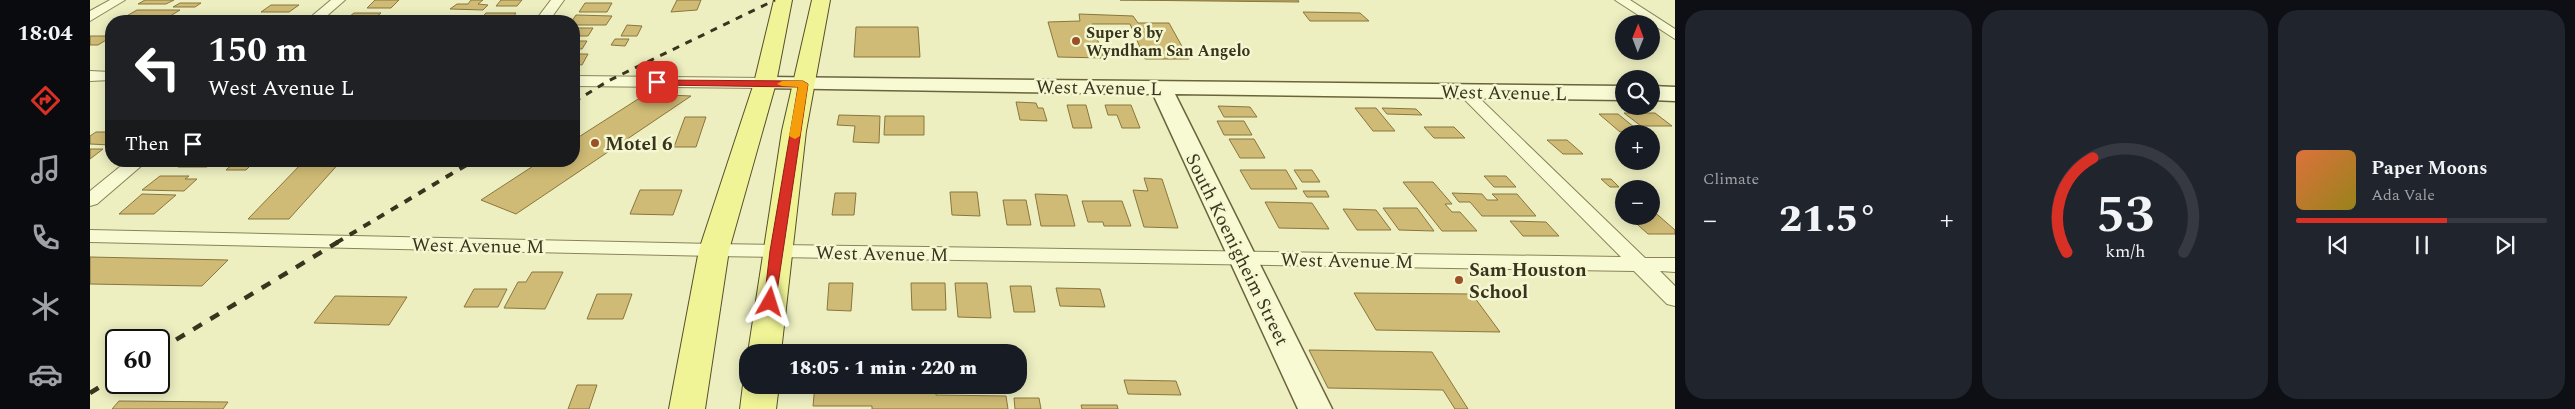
<!DOCTYPE html>
<meta charset="utf-8">
<style>
:root{--surface:#171b24;--page:#20242c;--text:#f1f3f6;--muted:#9ea1a6;--line:#363941;--accent:#d93025}
body{margin:0;font-family:Spectral,serif;background:var(--page);color:var(--text);height:100vh;display:flex;flex-direction:column;font-size:19px;white-space:nowrap}
*{box-sizing:border-box;margin:0}
p{font-size:16px;color:var(--muted)}
.icon{flex:none;width:28px;height:28px;fill:none;stroke:currentColor;stroke-width:2;stroke-linecap:round;stroke-linejoin:round}
.map{position:relative;flex:1;overflow:hidden}
.side{display:flex;flex-direction:column;gap:10px;padding:10px;background:#0d0f14;width:900px}
.side>*{flex:none}
.hud{position:absolute;left:15px;top:15px;width:475px;height:152px;border-radius:20px;box-shadow:0 2px 12px #0003;background:#202124;color:#fff;overflow:hidden}
.needle{width:32px;rotate:1deg}
.fabs{position:absolute;left:1525px;top:15px;display:grid;gap:10px}
.fabs a{display:grid;place-items:center;width:45px;height:45px;border-radius:50%;background:var(--surface);box-shadow:0 2px 12px #0003;font-size:25px}
.speed{position:absolute;left:15px;top:329px;display:flex;gap:10px;font-size:25px;font-weight:700;text-align:center}
.speed>*{display:grid;place-content:center;width:65px;height:65px;border-radius:50%;background:var(--surface);box-shadow:0 2px 12px #0003;line-height:1}
.speed .limit{border:2px solid #111;border-radius:8px;background:#fff;color:#111}
.pin{position:absolute;display:grid;place-items:center;width:42px;height:42px;color:#fff;margin:-21px;border-radius:10px;box-shadow:0 2px 8px #0006}
.me{position:absolute;width:55px;margin:-28px;rotate:6deg;stroke-linejoin:round;filter:drop-shadow(0 0 4px #0008)}
.turn{display:flex;align-items:center;gap:18px;height:105px;padding:0 20px;font-size:22px}
.turn .icon{width:65px;height:65px;stroke-width:2.5}
.turn b{display:block;font-size:35px;line-height:42px}
.then{display:flex;align-items:center;height:48px;padding:0 20px;background:#0003;gap:10px;font-size:19px}
.big{font-size:38px;font-weight:800;line-height:1.1}
.side .tile{flex:1;display:flex;flex-direction:column;justify-content:center;gap:8px;min-width:0;padding:0 18px;border-radius:20px;background:var(--page)}
.side .dial{align-items:center;gap:0}
.dial svg{height:130px;overflow:visible;fill:none;stroke:var(--line);stroke-width:7;stroke-linecap:round;text-anchor:middle}
.dial text{fill:var(--text);stroke:none}
.song{display:flex;align-items:center;gap:15px}
.cover{width:60px;height:60px;border-radius:8px;background:linear-gradient(135deg,hsl(20 70% 55%),hsl(50 70% 35%))}
.played{height:5px;border-radius:2px;background:linear-gradient(90deg,var(--accent) 60%,var(--line) 60%)}
.keys{display:flex;justify-content:space-around;direction:ltr}
.heat{display:flex;justify-content:space-between;align-items:center;font-size:28px;direction:ltr}
.side .tiles{flex:1;display:grid;gap:10px;grid-template-columns:repeat(3,1fr)}
.trip{position:absolute;left:649px;top:344px;width:288px;height:50px;border-radius:20px;background:var(--surface);box-shadow:0 2px 12px #0003;font-weight:800;line-height:50px;text-align:center}
main{display:flex;flex:1;min-height:0}
.menu{display:flex;flex-direction:column;width:90px;justify-content:space-around;align-items:center;background:#090b0e;color:var(--muted)}
.menu .icon{width:35px;height:35px}
.menu .on{color:var(--accent)}
.menu b{font-size:22px;color:var(--text)}
.map>svg:first-child{display:block}
.building{fill:#cfbb75;stroke:#89763d}
.lines{fill:none;stroke-linecap:round;stroke-linejoin:round}
.street-casing{stroke:#898458;stroke-width:2}
.secondary-casing{stroke:#6b643b;stroke-width:3}
.primary-casing{stroke:#574f2c;stroke-width:2}
.street{fill:#f8fad4;fill-rule:evenodd}
.secondary{fill:#f8fad4;fill-rule:evenodd}
.primary{fill:#f0f497;fill-rule:evenodd}
.rail-far2{stroke:#38341d;stroke-width:3;stroke-dasharray:7 7;stroke-linecap:butt}
.rail-far1{stroke:#38341d;stroke-width:4;stroke-dasharray:8 8;stroke-linecap:butt}
.rail{stroke:#38341d;stroke-width:4.5;stroke-dasharray:10 10;stroke-linecap:butt}
.route{fill:#d93025;stroke:#8d1f18}
.slow{fill:#f59e0b}
.poi-dot{fill:#9a4f26;stroke:#f4f7d0;stroke-width:2}
.labels{text-anchor:middle;stroke-width:5;stroke-linejoin:round;paint-order:stroke}
.far-poi-label{font-size:16px;font-weight:bold;fill:#38341d;stroke:#f4f7d0;text-anchor:start}
.street-label{font-size:19px;fill:#38341d;stroke:#f4f7d0}
.poi-label{font-size:19px;font-weight:bold;fill:#38341d;stroke:#f4f7d0;text-anchor:start}
</style>
<main>
<nav class="menu">
<b>18:04</b>
<svg class="icon on" aria-label="directions" viewBox="0 0 24 24"><path d="M12 3l9 9-9 9-9-9zM9 14v-3h6M13 9l2 2-2 2"/></svg>
<svg class="icon" aria-label="music" viewBox="0 0 24 24"><path d="M9 18V5l10-2v13"/><circle cx="6" cy="18" r="3"/><circle cx="16" cy="16" r="3"/></svg>
<svg class="icon" aria-label="phone" viewBox="0 0 24 24"><path d="M5 4h4l2 5-3 2q2 4 5 5l2-3 5 2v4C11 20 4 13 5 4z"/></svg>
<svg class="icon" aria-label="climate" viewBox="0 0 24 24"><path d="M12 3v18M4 7l16 10M4 17L20 7"/></svg>
<svg class="icon" aria-label="car" viewBox="0 0 24 24"><path d="M5 17H2v-5l4-1 3-4h7l3 4 3 1v5h-3M9 17h6M6 11h13"/><circle cx="7" cy="17" r="2"/><circle cx="17" cy="17" r="2"/></svg>
</nav>
<div class="map">
<svg width="1585" height="409" viewBox="0 0 1585 409">
<rect width="100%" height="100%" fill="#edefc1"/>
<path class="building" d="M55 0H84L76 4H48Z
M285 0H309L301 8H277Z
M381 0H393L388 4 398 5 393 10 360 9 367 4H378Z
M411 0H432L427 6H406Z
M587 0H611L607 10 581 12Z
M1030 0H1208L1209 2Z
M90 3H111L105 7H83Z
M495 3H522L517 12H489Z
M181 5H209L199 12H171Z
M47 10H90L77 18H33Z
M1213 12 1270 13 1279 21H1220Z
M264 13H291L282 20H255Z
M396 13H426L420 21H389Z
M989 14 1043 16 1048 23H1079L1099 59H1055L1040 24H1002L1014 58 968 57 958 22 990 21Z
M486 15 522 16 516 25H484V21H482Z
M145 17H175L169 21H138Z
M537 25 552 26 547 36H531Z
M766 27H828L830 57H764Z
M484 28H503L498 36H484Z
M0 36H21V37L8 45H0Z
M525 39H539L535 46 521 45Z
M484 41H497L492 49H484Z
M484 54H498L492 65 484 64Z
M556 94 601 96 426 214 391 200 451 161H484V140Z
M926 102 946 103 948 108H953L957 121 930 120Z
M977 105H996L1002 128H983Z
M1015 105H1041L1050 128H1032L1027 115H1018Z
M1128 106 1160 107 1167 117H1134Z
M1265 108H1286L1305 131H1283Z
M1292 108 1326 109 1332 115 1297 114Z
M1534 113H1565L1582 126H1551Z
M1509 114H1528L1550 132H1530Z
M749 115 790 116 789 143 763 142 765 126 747 125Z
M795 116H834V135H794Z
M595 117H616L606 147H584Z
M1127 121H1154L1162 135H1134Z
M1334 127H1364L1375 138H1344Z
M6 132H21V145L0 144V136Z
M1139 139H1164L1175 158H1150Z
M1457 140H1477L1493 154H1473Z
M0 149H13L0 159Z
M95 161H124L117 167H88Z
M146 161H165L156 170H136Z
M214 161H251L199 219H158Z
M1150 170H1196L1207 189H1161Z
M1204 170H1222L1230 182H1212Z
M70 176H99L95 179H107L94 191 52 190Z
M1394 176H1416L1426 187H1404Z
M1054 178 1072 179 1088 228 1054 227 1043 190 1058 191Z
M1511 179H1521L1529 187H1520Z
M1313 182H1343L1362 204H1355L1362 212H1370L1387 231H1352Z
M550 190H592L583 215 540 214Z
M1213 191H1236L1239 197H1217Z
M860 192H887L890 216 862 215Z
M745 193H766L764 215H742Z
M1362 193 1392 194 1397 200H1408L1402 194H1427L1446 216H1392L1380 202H1369Z
M52 194 86 195 64 214H29Z
M945 194 977 195 985 226H951Z
M913 200H936L941 225H917Z
M992 201H1032L1041 226H1014L1013 222H998Z
M1175 202 1222 203 1239 229 1189 228Z
M1293 208H1327L1344 231 1309 230Z
M1253 209 1286 210 1301 230H1267Z
M1561 209 1585 230V234H1558L1538 216H1561Z
M1420 221 1456 222 1469 236H1433Z
M0 257 138 260 112 286 0 284Z
M442 272H473L455 309 414 308 428 282H436Z
M739 283H763L761 311 737 310Z
M821 283H855L856 310H822Z
M865 283H897L901 318 868 317Z
M920 286H941L945 312H924Z
M966 288 1010 289 1015 307 970 306Z
M384 289H417L408 307H374Z
M1264 293 1382 294 1410 332 1286 330Z
M507 294H542L533 319H497Z
M245 296 317 297 299 325 224 323Z
M1219 350 1342 352 1378 409H1365L1353 390 1238 388Z
M1034 380 1086 381 1091 395 1038 394Z
M487 385H507L499 409H478Z
M725 385H846V395L916 396 918 409H782V406H723Z
M924 398H949L951 409H925Z
M29 401 138 402 133 409H22Z
M991 405H1027L1028 409H992Z"/>
<g class="lines">
<g class="street-casing">
<path id="street" d="M20 0H35L0 21V11Z
M241 0H255L231 21H216Z
M461 0H474L459 21H445Z
M1525 0H1540L1585 29V39Z
M0 71 21 72V80L0 81Z
M484 76 675 78 683 83 675 88 484 86Z
M1374 86 1379 88 1555 258H1585V272L1570 271 1585 286V306L1577 304 1544 271 624 256 0 242V230L624 244 1531 257 1369 94 1366 91Z
M37 161H57L7 204 0 206V191Z"/>
</g>
<g class="secondary-casing">
<path id="secondary" d="M675 77 1534 86V100L1085 94 1242 409H1208L1063 94 667 88 664 83 667 78Z
M1561 86 1585 87V101L1561 100Z"/>
</g>
<g class="primary-casing">
<path id="primary" d="M684 0H702L686 83 639 250 615 409H579L609 250 664 83Z
M722 0H740L716 131 691 352 658 353 692 131Z
M658 378V385H689L686 409H650L653 385Z"/>
</g>
<use href="#street" class="street"/>
<use href="#secondary" class="secondary"/>
<use href="#primary" class="primary"/>
<path class="rail-far2" d="M484 102 518 81 685 0"/>
<path class="rail-far1" d="M246 243 383 161"/>
<path class="rail" d="M69 350 248 242
M0 393 26 377"/>
</g>
<path class="route" d="M564 80 713 81 718 84 685 305 680 306 674 302 680 251 708 87 567 85 564 84Z"/>
<path class="slow" d="M713 81 718 84 710 136 705 139 699 136 708 87 692 86 687 84 692 81Z"/>
<g class="poi-dot">
<circle cx="986" cy="41" r="5"/>
<circle cx="505" cy="143" r="5"/>
<circle cx="1369" cy="280" r="5"/>
</g>
<g class="labels">
<g class="far-poi-label">
<text x="996" y="38">Super 8 by<tspan x="996" dy="18">Wyndham San Angelo</tspan></text>
</g>
<g class="street-label">
<text transform="translate(1009 87) rotate(1)" y="7">West Avenue L</text>
<text transform="translate(1414 92) rotate(1)" y="7">West Avenue L</text>
<text transform="translate(388 245) rotate(1)" y="7">West Avenue M</text>
<text transform="translate(1148 249) rotate(64)" y="7">South Koenigheim Street</text>
<text transform="translate(792 253) rotate(1)" y="7">West Avenue M</text>
<text transform="translate(1257 260) rotate(1)" y="7">West Avenue M</text>
</g>
<g class="poi-label">
<text x="515" y="150">Motel 6</text>
<text x="1379" y="276">Sam Houston<tspan x="1379" dy="22">School</tspan></text>
</g>
</g>
</svg>
<div class="fabs">
<a><svg class="needle" viewBox="-14 -14 28 28"><path d="M0-13l5 13h-10z" fill="#e53935"/><path d="M0 13l5-13h-10z" fill="#9ea1a6"/></svg></a>
<a><svg class="icon" aria-label="search" viewBox="0 0 24 24"><circle cx="10" cy="10" r="6"/><path d="M15 15l6 6"/></svg></a>
<a>+</a>
<a>−</a>
</div>
<div class="speed"><div class="limit">60</div></div>
<div class="pin" style="left:567px;top:82px;background:#d93025"><svg class="icon" aria-label="arrive" viewBox="0 0 24 24"><path d="M6 21V4h12l-3 4 3 4H6"/></svg></div>
<svg class="me" style="left:680px;top:302px" viewBox="-20 -20 40 40"><path d="M0-17L14 15 0 8-14 15z" fill="#d93025" stroke="#fff" stroke-width="4"/></svg>
<div class="trip">18:05 · 1 min · 220 m</div>
<div class="hud">
<div class="turn"><svg class="icon" aria-label="left" viewBox="0 0 24 24"><path d="M17 20v-9H6M10 6l-5 5 5 5"/></svg><div><b>150 m</b>West Avenue L</div></div>
<div class="then">Then<svg class="icon" aria-label="arrive" viewBox="0 0 24 24"><path d="M6 21V4h12l-3 4 3 4H6"/></svg></div>
</div>
</div>
<section class="side">
<div class="tiles">
<div class="tile"><p>Climate</p>
<div class="heat"><a>−</a><b class="big">21.5°</b><a>+</a></div>
</div>
<div class="tile dial"><svg viewBox="0 0 100 80">
<path d="M14 69A42 42 0 1 1 86 69"/>
<path d="M14 69A42 42 0 0 1 30 11" stroke="#d93025"/>
<text x="50" y="56" font-size="32" font-weight="700">53</text>
<text x="50" y="72" font-size="11">km/h</text>
</svg></div>
<div class="tile">
<div class="song"><i class="cover"></i><div><b>Paper Moons</b><p>Ada Vale</p></div></div>
<div class="played"></div>
<div class="keys"><svg class="icon" aria-label="previous" viewBox="0 0 24 24"><path d="M18 5L8 12l10 7zM5 5v14"/></svg><svg class="icon" aria-label="pause" viewBox="0 0 24 24"><path d="M8 5v14M16 5v14"/></svg><svg class="icon" aria-label="next" viewBox="0 0 24 24"><path d="M6 5l10 7-10 7zM19 5v14"/></svg></div>
</div>
</div>
</section>
</main>
